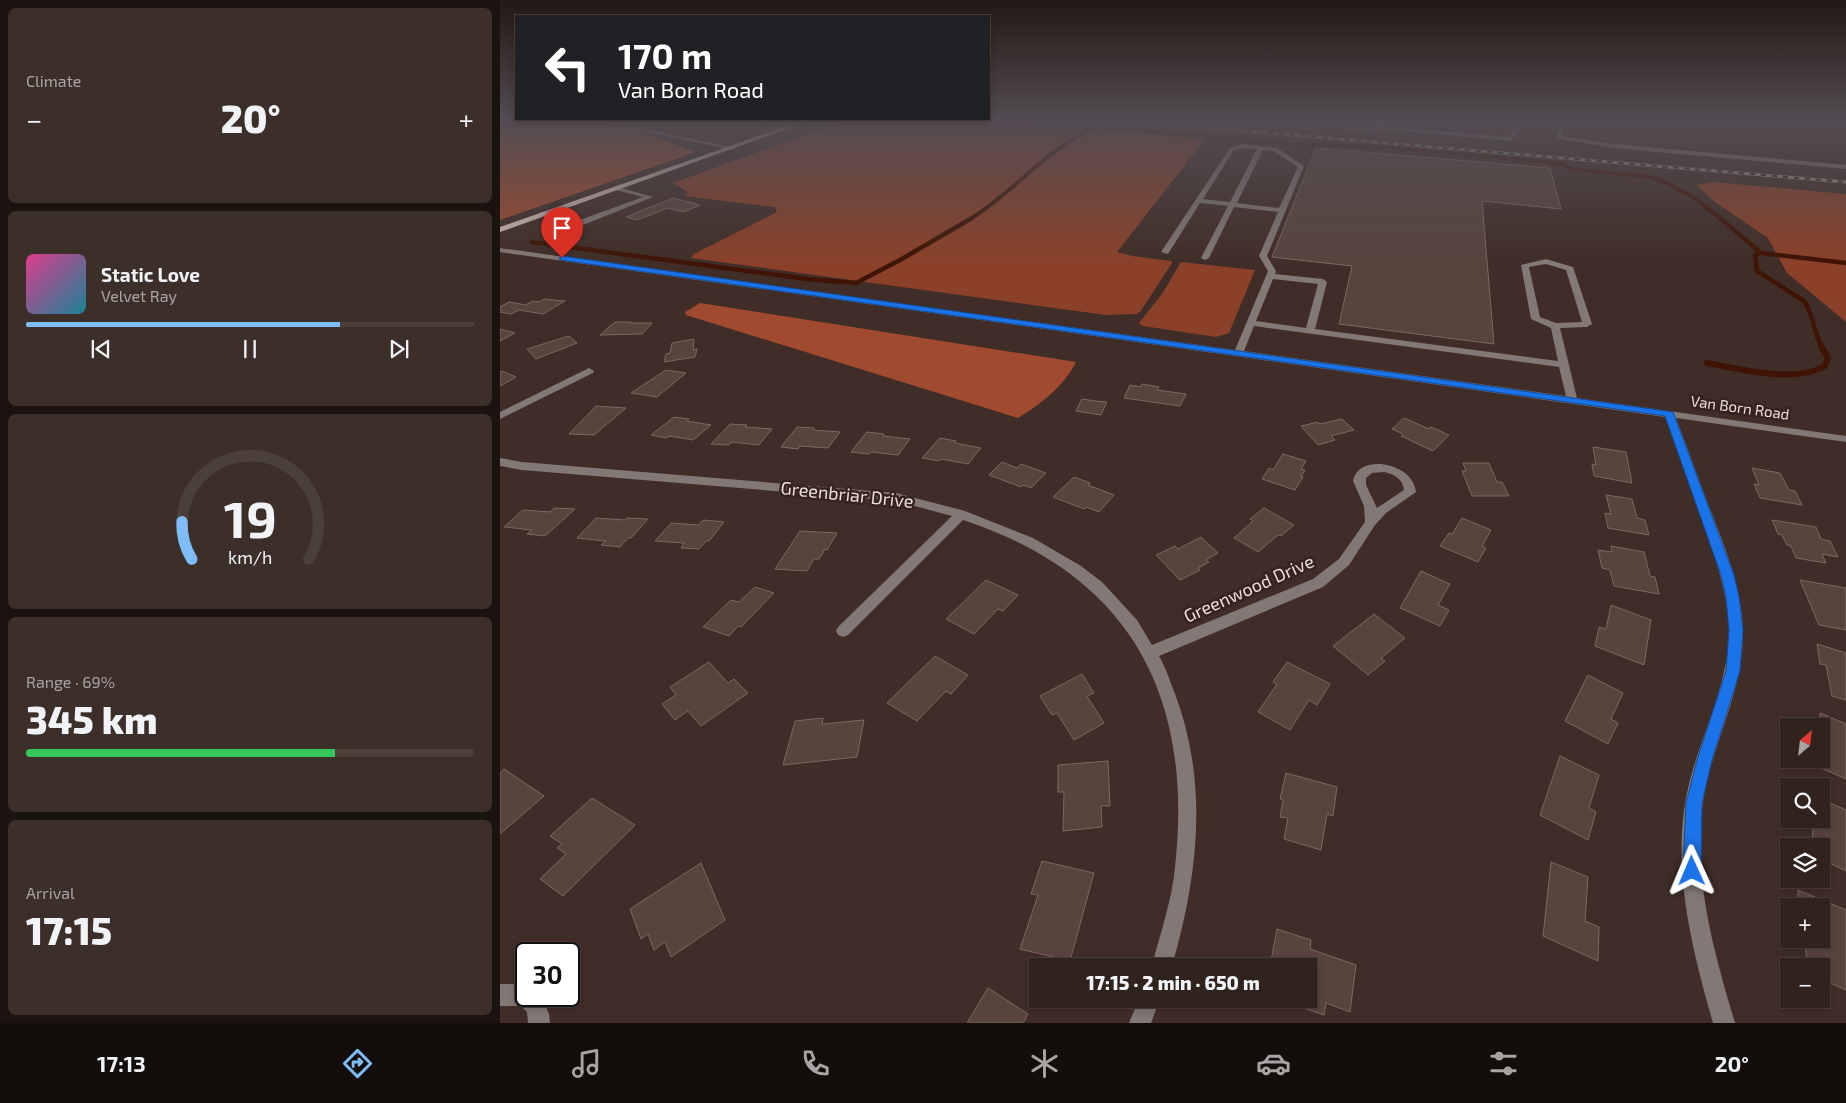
<!DOCTYPE html>
<meta charset="utf-8">
<style>
:root{--surface:#30221d;--page:#3c2f2a;--text:#f1f3f6;--muted:#a8a4a4;--line:#4b3f3b;--accent:#7fbdfa}
body{margin:0;font-family:"Exo 2",sans-serif;background:var(--page);color:var(--text);height:100vh;display:flex;flex-direction:column;font-size:19px;white-space:nowrap}
*{box-sizing:border-box;margin:0}
p{font-size:16px;color:var(--muted)}
.icon{flex:none;width:28px;height:28px;fill:none;stroke:currentColor;stroke-width:2;stroke-linecap:round;stroke-linejoin:round}
.map{position:relative;flex:1;overflow:hidden}
.details{display:flex;flex-direction:column;gap:8px;padding:8px;background:#1a1310;width:500px}
.details>*{flex:none}
.top-card{position:absolute;left:15px;top:15px;width:475px;height:105px;border-radius:0px;box-shadow:0 2px 8px #0003,0 0 0 1px var(--line);background:#202124;color:#fff;overflow:hidden}
.needle{width:32px;rotate:28deg}
.controls{position:absolute;left:1280px;top:718px;display:grid;gap:10px}
.controls a{display:grid;place-items:center;width:50px;height:50px;border-radius:0px;background:var(--surface);box-shadow:0 2px 8px #0003,0 0 0 1px var(--line);font-size:25px}
.speed{position:absolute;left:15px;top:942px;display:flex;gap:10px;font-size:25px;font-weight:700;text-align:center}
.speed>*{display:grid;place-content:center;width:65px;height:65px;border-radius:50%;background:var(--surface);box-shadow:0 2px 8px #0003,0 0 0 1px var(--line);line-height:1}
.speed .limit{border:2px solid #111;border-radius:8px;background:#fff;color:#111}
.pin{position:absolute;display:grid;place-items:center;width:42px;height:42px;color:#fff;margin:-51px -21px;border-radius:50% 50% 50% 0;rotate:-45deg;box-shadow:0 0 5px #0007}
.pin .icon{rotate:45deg}
.me{position:absolute;width:55px;margin:-28px;rotate:359deg;stroke-linejoin:round;filter:drop-shadow(0 0 4px #0008)}
.turn{display:flex;align-items:center;gap:18px;height:105px;padding:0 20px;font-size:22px}
.turn .icon{width:65px;height:65px;stroke-width:2.5}
.turn b{display:block;font-size:35px;line-height:42px}
.big{font-size:38px;font-weight:800;line-height:1.1}
.details .widget{flex:1;display:flex;flex-direction:column;justify-content:center;gap:8px;min-width:0;padding:0 18px;border-radius:8px;background:var(--page)}
.details .dial{align-items:center;gap:0}
.dial svg{height:130px;overflow:visible;fill:none;stroke:var(--line);stroke-width:7;stroke-linecap:round;text-anchor:middle}
.dial text{fill:var(--text);stroke:none}
.song{display:flex;align-items:center;gap:15px}
.cover{width:60px;height:60px;border-radius:8px;background:linear-gradient(135deg,hsl(330 70% 55%),hsl(190 70% 35%))}
.played{height:5px;border-radius:2px;background:linear-gradient(90deg,var(--accent) 70%,var(--line) 70%)}
.keys{display:flex;justify-content:space-around;direction:ltr}
.heat{display:flex;justify-content:space-between;align-items:center;font-size:28px;direction:ltr}
.charge{height:8px;border-radius:4px;background:linear-gradient(90deg,#34c759 69%,var(--line) 0)}
.trip{position:absolute;left:529px;top:958px;width:288px;height:50px;border-radius:0px;background:var(--surface);box-shadow:0 2px 8px #0003,0 0 0 1px var(--line);font-weight:800;line-height:50px;text-align:center}
.menu{display:flex;height:80px;justify-content:space-around;align-items:center;background:#130e0c;color:var(--muted)}
.menu .icon{width:35px;height:35px}
.menu .selected{color:var(--accent)}
.menu b{font-size:22px;color:var(--text)}
main{display:flex;flex:1;min-height:0}
.map>svg:first-child{display:block}
.green{fill:#8b4129}
.forest{fill:#a04b2f}
.lines{fill:none;stroke-linecap:round;stroke-linejoin:round}
.stream-far2{stroke:#3f1405;stroke-width:4}
.stream-far1{stroke:#3f1405;stroke-width:4.5}
.stream{stroke:#3f1405;stroke-width:6}
.building{fill:#58443d;stroke:#7e6861}
.minor{fill:#827875;fill-rule:evenodd}
.major{fill:#d2bdb6;fill-rule:evenodd}
.rail-casing{stroke:#a59591;stroke-width:3}
.rail{stroke:#36231d;stroke-width:2;stroke-dasharray:5.5;stroke-linecap:butt}
.route{fill:#1a73e8;stroke:#114b97}
.labels{text-anchor:middle;stroke-width:5;stroke-linejoin:round;paint-order:stroke}
.far-street-label{font-size:15px;fill:#ebdeda;stroke:#36231d}
.street-label{font-size:18px;fill:#ebdeda;stroke:#36231d}
</style>
<main>
<section class="details">
<div class="widget"><p>Climate</p>
<div class="heat"><a>−</a><b class="big">20°</b><a>+</a></div>
</div>
<div class="widget">
<div class="song"><i class="cover"></i><div><b>Static Love</b><p>Velvet Ray</p></div></div>
<div class="played"></div>
<div class="keys"><svg class="icon" aria-label="previous" viewBox="0 0 24 24"><path d="M18 5L8 12l10 7zM5 5v14"/></svg><svg class="icon" aria-label="pause" viewBox="0 0 24 24"><path d="M8 5v14M16 5v14"/></svg><svg class="icon" aria-label="next" viewBox="0 0 24 24"><path d="M6 5l10 7-10 7zM19 5v14"/></svg></div>
</div>
<div class="widget dial"><svg viewBox="0 0 100 80">
<path d="M14 69A42 42 0 1 1 86 69"/>
<path d="M14 69A42 42 0 0 1 8 46" stroke="#7fbdfa"/>
<text x="50" y="56" font-size="32" font-weight="700">19</text>
<text x="50" y="72" font-size="11">km/h</text>
</svg></div>
<div class="widget"><p>Range · 69%</p><b class="big">345 km</b><div class="charge"></div></div>
<div class="widget"><p>Arrival</p><b class="big">17:15</b></div>
</section>
<div class="map">
<svg width="1346" height="1023" viewBox="0 0 1346 1023">
<rect width="100%" height="100%" fill="#402d27"/>
<path class="green" d="M344 121H512L700 139 703 142 617 252 632 256 671 261 672 263 640 312 636 314 606 315 191 258 194 254 277 212 275 207 184 196 188 192 173 183Z
M1213 182 1346 194V322L1287 273 1268 238 1215 202 1196 185Z
M681 262 755 270 729 333 716 337 643 326 639 323 662 294Z"/>
<path class="forest" d="M0 121H111L196 152 0 220Z
M200 303 576 362C564 386 541 404 518 418L186 315 185 312Z"/>
<g class="lines">
<path class="stream-far2" d="M470 219C512 194 547 148 592 129 596 127 602 127 607 127L789 144 884 147 1046 162 1065 165 1070 169 1151 177 1162 181 1193 197 1221 219"/>
<path class="stream-far1" d="M1220 218 1261 253 1346 263
M32 242 307 279 356 283 400 260 472 218
M1261 253 1255 255 1257 271 1304 301C1314 315 1313 332 1322 347"/>
<path class="stream" d="M1207 363C1241 369 1294 384 1325 366L1328 358 1321 346"/>
</g>
<path class="building" d="M816 148 1050 168 1061 209 982 201 994 344 839 324 852 266 772 257Z
M173 198 200 205 184 212 168 208 137 220 126 217Z
M44 299 65 301 43 314 19 310 11 314 0 312V307L9 302 26 305 33 301 39 302Z
M115 322H131L130 323H152L142 334 100 335Z
M0 329 15 333 0 341Z
M69 336 77 343 36 359 27 349Z
M194 339 193 350 197 349 195 357 164 362 166 354 170 353 172 343Z
M166 370 186 373 157 397 131 393Z
M2 371 16 377 0 386V372Z
M642 384 659 387 657 390 686 394 680 406 624 398 630 385 641 387Z
M582 399 595 401 607 402 601 415 576 411Z
M96 406 126 408 94 435 69 434Z
M174 417 189 419 187 421 211 425 193 440 169 436 166 438 151 435Z
M904 418 929 429 931 427 949 435 933 451 901 436 903 434 892 429Z
M842 419 854 430 831 436 835 440 818 445 801 426 818 422 820 424Z
M230 424 247 425 245 427 272 429 259 445 231 442 229 445 211 444Z
M297 427 314 428 313 430 340 432 328 448 300 446 298 449 281 447Z
M367 432 384 434 383 436 410 439 398 455 371 452 369 454 351 452Z
M440 438 456 441 455 443 481 448 468 464 441 459 439 461 422 458Z
M1093 447 1126 452 1132 483 1094 476 1092 464 1096 465Z
M783 454 806 461 801 469 805 470 801 477H803L795 490 762 479 769 468 773 470Z
M502 462 517 468 521 464 546 473 531 488 523 485 521 487 489 475Z
M963 463H989L997 482H1002L1009 496H972L962 471H966Z
M1252 468 1280 473 1289 490 1295 491 1302 505 1260 498 1254 484 1259 485Z
M574 477 590 483 588 485 614 495 599 512 586 507 584 509 553 497Z
M1106 495 1132 499 1137 518 1145 520 1149 535 1108 528 1105 513 1111 514Z
M54 508 75 509 45 536 27 534 32 530 4 527 23 510 50 512Z
M764 508 794 525 781 536 778 535 758 552 734 538 753 521 750 519Z
M96 518 125 520 127 518 148 519 131 538H128L120 547 101 545 106 541 77 538Z
M962 518 991 530 982 546 986 548 978 562 940 546 949 533 952 534Z
M203 520 224 522 209 541H206L199 549 181 548 184 543 155 541 171 523 199 525Z
M1272 520 1316 527 1321 539 1330 541 1338 557 1322 554 1326 563 1296 558 1291 546 1287 545 1282 535 1278 534Z
M300 531 337 533 327 550 325 549 319 559H314L307 571 275 569Z
M701 537 718 553 706 560 709 562 698 568 700 570 680 580 656 555 675 546 678 549Z
M1111 546 1144 552 1150 576 1155 577 1159 594 1114 586 1110 570 1102 568 1098 550 1112 552Z
M921 571 950 584 938 605 949 610 940 626 900 608Z
M486 580 518 595 503 611 498 609 474 634 446 619Z
M1300 580 1346 588V630L1319 625Z
M255 587 274 593 241 627 238 626 229 636 203 627 231 600 239 602Z
M1111 605 1151 620 1144 665 1095 646 1099 627 1106 629Z
M874 614 905 638 881 658 885 661 868 675 833 646Z
M1317 644 1346 653V700L1332 696 1326 665 1320 664Z
M435 656 468 675 451 694 446 691 417 721 387 703Z
M209 662 228 683 234 679 248 693 201 726 188 711 175 720 162 704 176 695 170 687Z
M787 662 830 684 817 705 809 700 790 730 758 712 777 684 773 682Z
M582 674 594 693 587 696 604 723 574 740 557 713 552 715 540 696Z
M1088 675 1123 693 1111 719 1118 723 1108 744 1065 721Z
M1320 713 1346 724V779L1321 768 1323 736 1321 735V726H1319Z
M323 718 322 724 364 720 357 757 283 765 295 721Z
M1060 756 1099 775 1089 808 1096 812 1088 840 1040 815Z
M608 761 610 806H601L602 827 563 831 564 792H558V765Z
M4 769 44 796 0 834V773Z
M786 773 837 787 833 816 827 814 821 850 784 839 788 818 780 817 783 800 780 799Z
M92 798 135 825 63 896 40 879 66 854 57 848 62 844 50 836Z
M1321 799 1346 810V871L1321 859V846H1312L1313 820 1310 819H1321Z
M542 861 594 873 570 961 520 949 538 895 531 894Z
M1051 862 1088 877 1085 921 1099 927 1098 961 1043 936Z
M201 863 225 920 171 957 165 942 154 950 148 934 141 939 130 909Z
M1298 890 1346 910V990L1321 979V966H1307L1305 939H1321V906H1298Z
M777 929 811 940 810 949 856 965 850 1012 826 1003 824 1015 777 999H808V966H770Z
M488 988 528 1014 523 1023H467Z"/>
<g class="lines">
<path class="minor" d="M97 121H107L235 148 232 150Z
M773 121H792L875 128 882 121 885 123 883 126 1009 137 1019 121H1025L1011 141 881 129 877 132Z
M1062 121H1068L1061 136 1114 144 1346 165V169L1114 148 1056 138Z
M744 144 777 148 804 166 767 256 776 271 775 274 823 279 827 282 815 329 1058 361 1051 328 1031 319 1021 265 1046 259 1073 267 1092 324 1087 327 1060 328 1077 398 1346 436V442L1176 418C1187 447 1197 475 1208 504 1224 544 1242 587 1243 631 1244 684 1219 731 1207 781 1188 862 1212 945 1235 1023H1213C1191 945 1169 861 1190 780 1203 731 1229 683 1229 630 1228 588 1211 546 1197 506 1186 476 1176 446 1165 417L0 252V248L735 350 768 271 759 256 778 212 734 207 709 258 705 260 701 258 728 206 700 203 668 254 661 252 730 148ZM744 148 757 149 730 202 703 199 734 150ZM763 150 773 151 798 167 779 208 737 203ZM1046 264 1066 270 1082 322 1056 323 1040 317 1029 267ZM773 279 818 284 806 328 756 321ZM754 326 1059 367 1066 396 744 351Z
M118 187 153 197 83 225H77V221L143 197 116 190 115 189Z
M89 368 94 371 93 373 0 419V412Z
M0 458 22 462 396 493 465 511 533 538 581 566 602 582 637 620 652 645 813 579 839 559 865 522 864 506 853 481C858 453 913 462 916 492L886 513 875 525 849 565 823 587 659 656C666 668 670 681 675 694 709 784 698 876 672 966H652C660 933 672 901 675 867 694 695 630 575 463 520L348 635 343 637 338 635 336 631 338 627 452 516 396 501 22 470 0 466ZM884 472C894 474 903 479 904 490L877 508 866 485V478L872 473Z
M0 984H16L26 986V996H42L49 1014 50 1023H28L27 1012 21 1006H0Z
M639 999H660L651 1023H629Z"/>
<path class="major" d="M301 121H309L0 232V227Z"/>
<g class="rail-casing">
<path id="rail" d="M625 121 1346 182"/>
</g>
<use href="#rail" class="rail"/>
</g>
<linearGradient id="sky" x2="0" y2="1"><stop stop-color="#231915"/><stop offset="0.46" stop-color="#534c52"/><stop offset="1" stop-color="#534c52" stop-opacity="0"/></linearGradient>
<rect width="1346" height="264" fill="url(#sky)"/>
<path class="route" d="M62 256 1173 412 1234 575 1239 597 1243 630 1240 671 1212 760 1202 803 1201 871 1198 877 1192 880 1186 877 1183 871 1186 803 1197 760 1226 671 1229 630 1226 597 1221 575 1165 416 60 260V257Z"/>
<g class="labels">
<g class="far-street-label">
<text transform="translate(1240 408) rotate(8)" y="5">Van Born Road</text>
</g>
<g class="street-label">
<text transform="translate(347 495) rotate(6)" y="6">Greenbriar Drive</text>
<text transform="translate(749 589) rotate(-24)" y="6">Greenwood Drive</text>
</g>
</g>
</svg>
<div class="controls">
<a><svg class="needle" viewBox="-14 -14 28 28"><path d="M0-13l5 13h-10z" fill="#e53935"/><path d="M0 13l5-13h-10z" fill="#a8a4a4"/></svg></a>
<a><svg class="icon" aria-label="search" viewBox="0 0 24 24"><circle cx="10" cy="10" r="6"/><path d="M15 15l6 6"/></svg></a>
<a><svg class="icon" aria-label="layers" viewBox="0 0 24 24"><path d="M12 4l9 5-9 5-9-5zM3 14l9 5 9-5"/></svg></a>
<a>+</a>
<a>−</a>
</div>
<div class="speed"><div class="limit">30</div></div>
<div class="pin" style="left:62px;top:258px;background:#d93025"><svg class="icon" aria-label="arrive" viewBox="0 0 24 24"><path d="M6 21V4h12l-3 4 3 4H6"/></svg></div>
<svg class="me" style="left:1192px;top:871px" viewBox="-20 -20 40 40"><path d="M0-17L14 15 0 8-14 15z" fill="#1a73e8" stroke="#fff" stroke-width="4"/></svg>
<div class="trip">17:15 · 2 min · 650 m</div>
<div class="top-card">
<div class="turn"><svg class="icon" aria-label="left" viewBox="0 0 24 24"><path d="M17 20v-9H6M10 6l-5 5 5 5"/></svg><div><b>170 m</b>Van Born Road</div></div>
</div>
</div>
</main>
<nav class="menu">
<b>17:13</b>
<svg class="icon selected" aria-label="directions" viewBox="0 0 24 24"><path d="M12 3l9 9-9 9-9-9zM9 14v-3h6M13 9l2 2-2 2"/></svg>
<svg class="icon" aria-label="music" viewBox="0 0 24 24"><path d="M9 18V5l10-2v13"/><circle cx="6" cy="18" r="3"/><circle cx="16" cy="16" r="3"/></svg>
<svg class="icon" aria-label="phone" viewBox="0 0 24 24"><path d="M5 4h4l2 5-3 2q2 4 5 5l2-3 5 2v4C11 20 4 13 5 4z"/></svg>
<svg class="icon" aria-label="climate" viewBox="0 0 24 24"><path d="M12 3v18M4 7l16 10M4 17L20 7"/></svg>
<svg class="icon" aria-label="car" viewBox="0 0 24 24"><path d="M5 17H2v-5l4-1 3-4h7l3 4 3 1v5h-3M9 17h6M6 11h13"/><circle cx="7" cy="17" r="2"/><circle cx="17" cy="17" r="2"/></svg>
<svg class="icon" aria-label="filters" viewBox="0 0 24 24"><path d="M4 7h16M4 17h16"/><circle cx="9" cy="7" r="2"/><circle cx="15" cy="17" r="2"/></svg>
<b>20°</b>
</nav>
